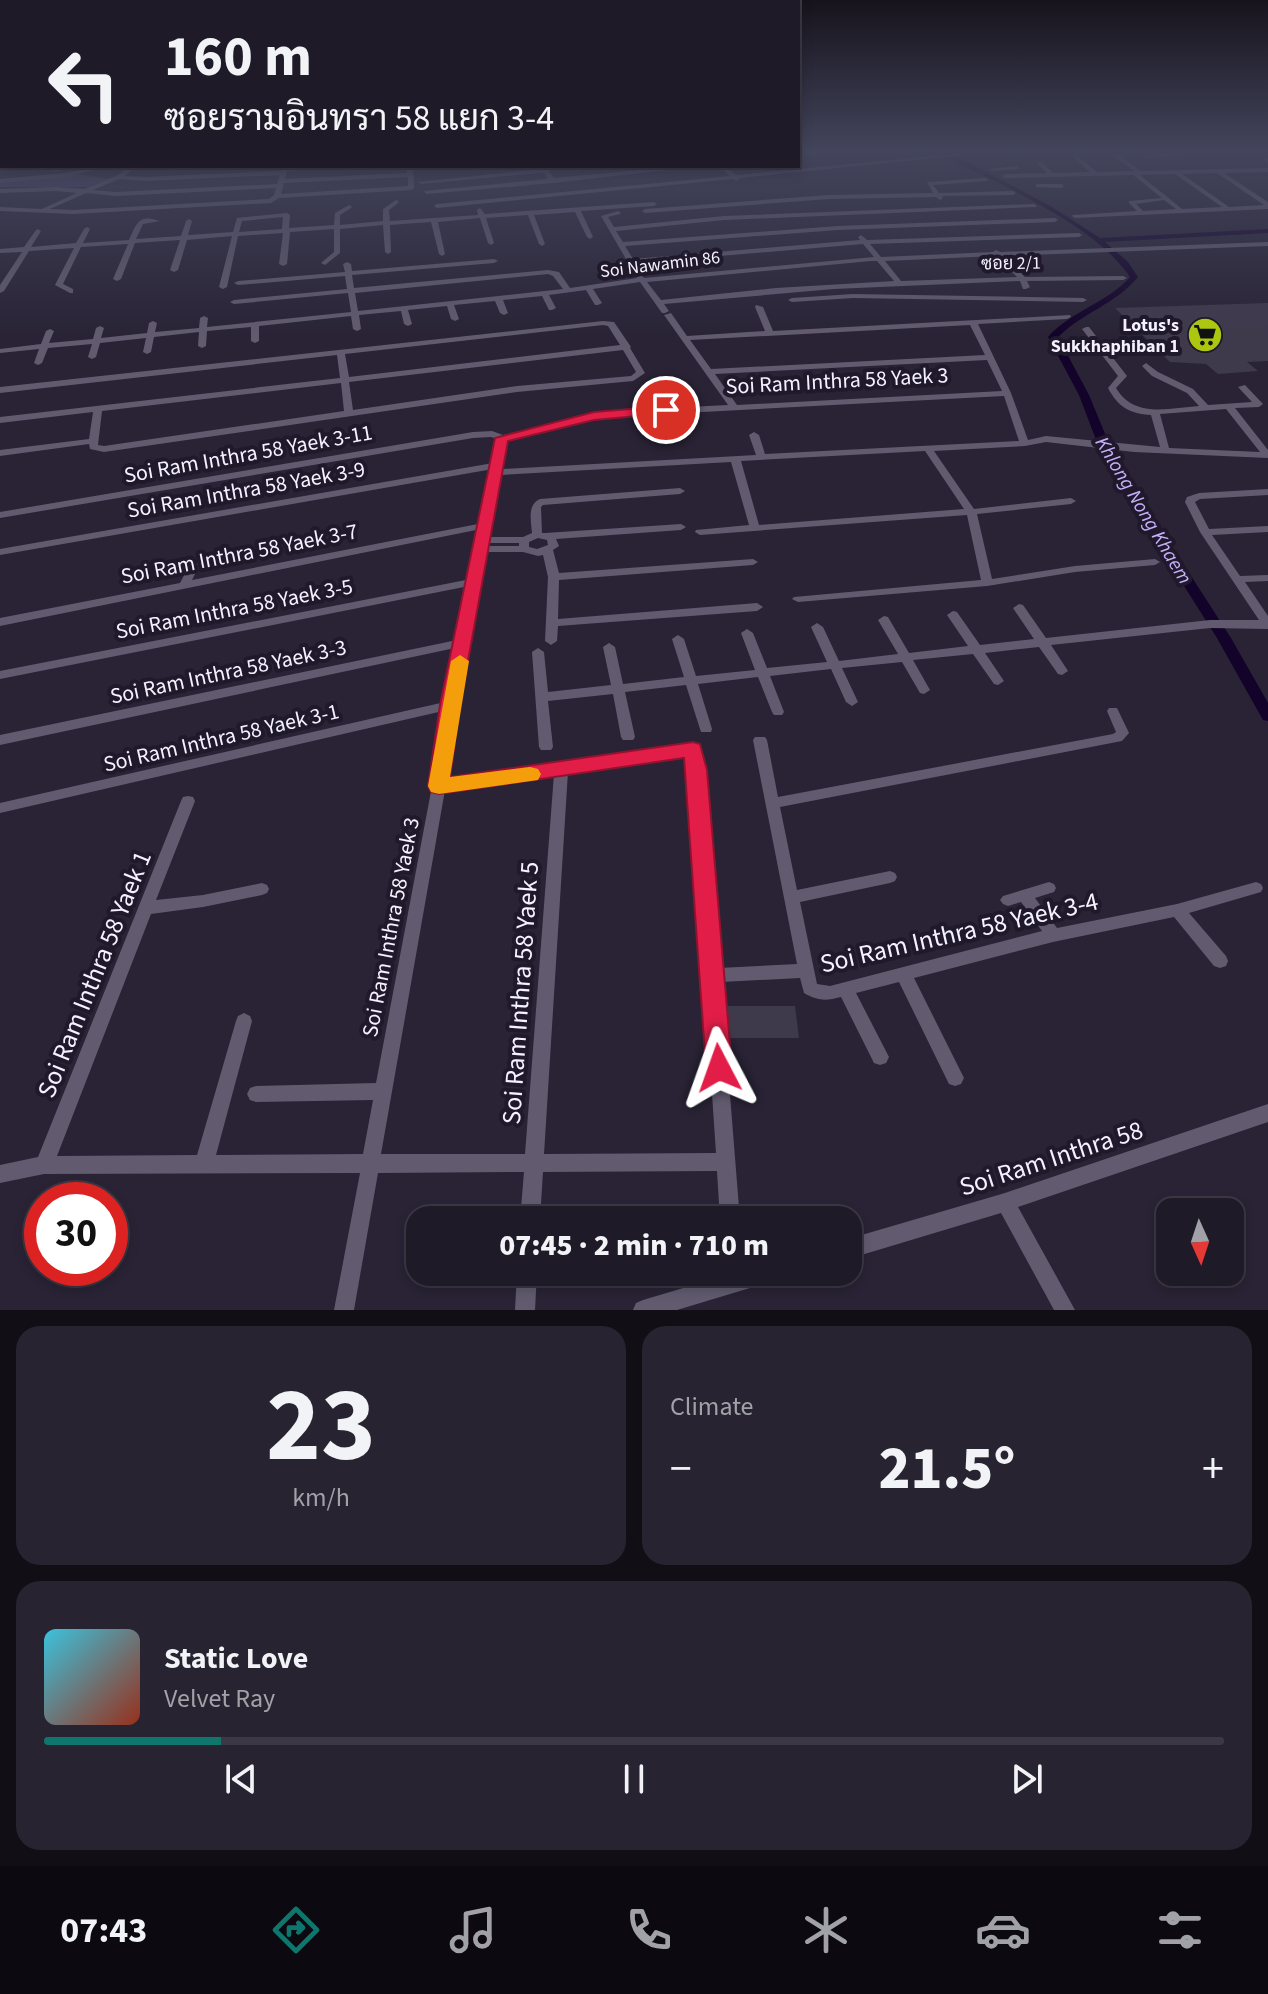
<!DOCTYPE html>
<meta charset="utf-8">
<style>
:root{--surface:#1f1a28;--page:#272330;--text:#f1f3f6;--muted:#a1a1a8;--line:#3c3845;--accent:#0f766e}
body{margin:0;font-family:"Source Sans 3",Sarabun,sans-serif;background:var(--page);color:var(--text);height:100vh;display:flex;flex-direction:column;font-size:30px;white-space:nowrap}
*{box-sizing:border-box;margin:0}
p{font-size:26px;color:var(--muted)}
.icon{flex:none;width:44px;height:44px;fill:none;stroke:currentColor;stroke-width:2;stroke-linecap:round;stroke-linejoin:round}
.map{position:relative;height:1310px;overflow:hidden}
.panel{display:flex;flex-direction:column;gap:16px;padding:16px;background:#110e16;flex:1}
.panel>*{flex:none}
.banner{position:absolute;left:0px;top:0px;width:800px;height:168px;box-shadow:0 4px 12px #0003,0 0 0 2px var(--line);background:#1f1a28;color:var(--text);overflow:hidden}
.needle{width:52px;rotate:177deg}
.fabs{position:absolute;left:1156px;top:1198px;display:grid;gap:16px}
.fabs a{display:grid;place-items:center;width:88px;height:88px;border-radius:16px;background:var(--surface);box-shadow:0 4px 12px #0003,0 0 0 2px var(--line);font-size:40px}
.speed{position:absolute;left:24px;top:1182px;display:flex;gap:16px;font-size:40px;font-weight:700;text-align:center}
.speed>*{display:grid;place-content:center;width:104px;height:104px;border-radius:50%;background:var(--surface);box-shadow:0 4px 12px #0003,0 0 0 2px var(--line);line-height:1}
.speed .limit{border:12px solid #d22;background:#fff;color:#111}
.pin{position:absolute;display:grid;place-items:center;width:68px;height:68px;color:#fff;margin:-34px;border:4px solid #fff;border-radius:50%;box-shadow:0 2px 8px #0007}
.me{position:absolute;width:88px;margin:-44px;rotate:356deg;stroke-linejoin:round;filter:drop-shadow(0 0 6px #0008)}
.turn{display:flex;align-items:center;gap:28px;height:168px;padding:0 32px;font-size:36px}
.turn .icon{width:104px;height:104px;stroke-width:2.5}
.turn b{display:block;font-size:56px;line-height:68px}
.big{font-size:60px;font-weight:800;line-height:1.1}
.panel .widget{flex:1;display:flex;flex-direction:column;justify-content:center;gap:12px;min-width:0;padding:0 28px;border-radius:24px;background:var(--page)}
.panel .dial{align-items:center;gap:0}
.dial b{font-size:104px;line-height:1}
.song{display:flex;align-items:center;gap:24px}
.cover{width:96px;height:96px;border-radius:12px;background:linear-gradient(135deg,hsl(190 70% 55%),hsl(10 70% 35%))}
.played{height:8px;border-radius:4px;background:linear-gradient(90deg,var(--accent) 15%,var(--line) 15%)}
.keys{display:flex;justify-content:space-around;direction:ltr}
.heat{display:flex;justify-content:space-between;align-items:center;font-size:44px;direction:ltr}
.panel .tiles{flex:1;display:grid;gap:16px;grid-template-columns:1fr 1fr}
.widget:last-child{grid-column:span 2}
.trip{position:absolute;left:406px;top:1206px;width:456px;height:80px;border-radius:24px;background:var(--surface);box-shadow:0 4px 12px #0003,0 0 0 2px var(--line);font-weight:800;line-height:80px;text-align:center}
.menu{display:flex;height:128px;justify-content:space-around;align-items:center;background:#0c0a10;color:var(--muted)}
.menu .icon{width:56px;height:56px}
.menu .active{color:var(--accent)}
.menu b{font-size:36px;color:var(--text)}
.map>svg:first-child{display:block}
.green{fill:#4b3e67}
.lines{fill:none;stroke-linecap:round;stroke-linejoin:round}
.canal{fill:#130229;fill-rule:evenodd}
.building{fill:#3f394c}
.minor{fill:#625b70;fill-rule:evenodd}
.route{fill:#e11d48;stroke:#92132f;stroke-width:2}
.slow{fill:#f59e0b}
.labels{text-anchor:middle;stroke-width:8;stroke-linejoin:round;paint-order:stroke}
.far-street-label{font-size:18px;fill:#f5f1fe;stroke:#1f192b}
.far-poi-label{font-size:18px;font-weight:bold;fill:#f5f1fe;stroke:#1f192b;text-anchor:end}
.far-water-label{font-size:20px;font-style:italic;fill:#c7b0fa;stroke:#1f192b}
.street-label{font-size:22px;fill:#f5f1fe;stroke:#1f192b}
.near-street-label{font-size:26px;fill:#f5f1fe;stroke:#1f192b}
</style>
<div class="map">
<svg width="1268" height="1310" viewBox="0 0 1268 1310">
<rect width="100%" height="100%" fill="#292335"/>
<path class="green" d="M75 174 108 179 88 187H0V182Z"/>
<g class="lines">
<path class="canal" d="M942 152H949L1052 207 1100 238 1268 229V233L1105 242 1128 262 1138 277C1116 304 1082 313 1058 337L1089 395 1115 458 1231 638 1268 703V721L1263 720 1217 638 1103 458 1079 395 1048 337C1071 311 1107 303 1130 277 1100 233 1037 203 991 179 974 171 956 165 942 152Z"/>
</g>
<path class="building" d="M1268 303V361L1247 362 1258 371 1218 374 1206 364 1170 362 1115 308Z
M726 1006H795L799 1038H728Z"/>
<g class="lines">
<path class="minor" d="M812 152H833L798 157V153Z
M976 152H996L740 178 737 181 733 179 437 208 434 206 437 204 730 176 719 166H725L736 175Z
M1114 152 1141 171 1268 168V172L1224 173 1268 202V209L1075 218 1072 216 1073 215 1137 211 1129 203V201L1162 198 1133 175 1005 178 1002 176 1005 174 1047 173 1037 163 1040 161 1053 173 1090 172 1073 157 1075 154 1097 172 1134 171 1112 155ZM1217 173 1264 205 1229 207 1182 174ZM1175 174 1222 207 1182 209 1140 175ZM1164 200 1176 209 1143 211 1136 204Z
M1176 152H1201L1145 158 1142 156Z
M1263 158H1268V163L1263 160Z
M6 166H39L63 169 60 171Z
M100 166H111L65 177 0 183V179L65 173Z
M132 166H139L124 176 146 177 281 171 282 166H335L287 171 285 179 407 173V166H413L414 188 411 190 279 198 271 203 73 214 0 211V207L42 209 77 193 57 191 0 193V189L57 187 84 189 116 176ZM280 175 277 184 116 192 93 190 119 179 146 181ZM408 177V186L281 194 284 183ZM276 188 274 195 269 199 73 210 50 209 86 193 116 196Z
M681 166H702L553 183 426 194 424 191 548 179 544 173H541L421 184 418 182 541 169 548 170 554 178Z
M1017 166 1019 169 992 171 989 169Z
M986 178 988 181 933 185 939 193 1013 191 1016 193 1013 195 942 196 943 198 940 200 936 197 829 199 645 213 642 211 645 209 829 195 933 193 927 182Z
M1037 184H1061L1064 186 1061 188 1035 187Z
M396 200 399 202 398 203 389 210 390 221 478 215 477 210 480 208 485 214 654 202 657 204 654 206 581 211 593 237 590 239 587 237 575 212 534 215 545 244 542 246 539 244 528 215 486 218 494 243 491 245 488 243 480 218 438 222 445 254 442 256 439 254 431 222 390 225 391 252 388 254 385 252 383 225 340 229V253L325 265 321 263 334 252V229L290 232 287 264 283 266 279 264 283 233 238 236 227 287 223 289 219 287 232 236 187 240 178 270 174 272 170 270 180 240 135 243 121 279 117 281 113 279 128 244 81 247 63 284 73 289V293H70L55 285 74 248 29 251 4 291 0 293V285L22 252 0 253V249L24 247 36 230 38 229 41 231 31 247 76 243 84 229 87 227 90 229 83 243 129 240C137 222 139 214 160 221L143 224 136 239 181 236 186 221 189 219 192 221 188 235 233 232 237 218 287 213 290 215 289 228 334 225 335 213 349 205 352 207 351 208 340 215V225L383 221V209ZM283 217 282 229 239 232 242 221Z
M1034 204 1037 206 1036 207 724 220 616 231 623 242 838 226 1055 218 1058 220 1055 222 838 230 625 246 633 259 860 240 858 237 861 235 867 240 1079 233 1082 235 1079 237 870 244 881 257 993 252 996 250 1000 252 1268 242V246L1004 256 1025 277 1123 276 1127 278 1123 280 1027 281 1030 287 1026 289H1023L1020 281 834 289 664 304 669 311 665 313H662L640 282 593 289 602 303 598 305H595L586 290 549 295 556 308 552 310H549L542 296 503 300 508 313 504 315 500 313 495 301 454 305 459 319 455 321 451 319 447 306 408 310 412 324 408 326 404 324 401 311 359 315 361 329 357 331 353 329 351 316 259 326V341L255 343 251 341V327L207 331 206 346 202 348 198 346 199 332 154 337 151 352 147 354 143 352 146 338 100 343 96 357 92 359 88 357 92 344 48 348 42 363 38 365 34 363 39 349 0 353V349L41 344 46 331 50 329 54 331 49 343 93 339 96 328 100 326 104 328 101 338 147 333 149 323 153 321 157 323 155 332 199 328 200 318 204 316 208 318 207 327 351 312 348 293 234 304 230 302 234 300 347 289 345 276 238 285 234 283 238 281 345 272 343 264 347 262 351 264 352 271 494 259 498 261 494 263 352 275 354 288 548 270 559 272 570 288 637 278 601 216 618 211 621 213 620 214 608 217 614 227 724 216ZM863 244 874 257 644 278 635 263ZM996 256 1017 277 901 281 885 261ZM871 261H877L894 281 776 288 661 300 647 282ZM548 274 553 276 563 289 358 311 355 293Z
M853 294 1083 298 1087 300 1083 302 853 298 792 302 788 300 792 298Z
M756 305 763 307 773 331 1070 315 1071 317 1067 319 978 324 1011 393 1028 440 1046 436 1160 447 1151 415C1130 414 1118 407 1108 388L1118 376 1082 329 1086 327H1089L1127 376 1116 388C1135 419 1169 408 1199 406L1187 393 1152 376 1142 366 1146 363 1158 372 1193 389 1208 405 1252 402 1238 387 1245 385 1263 404 1259 407 1235 408 1268 450V458L1134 452 1046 442 1025 446 934 451 974 509 1071 498 1076 501 1071 504 977 514 992 579 1075 566 1155 559 1160 562 1155 565 1075 572 987 586 798 602 792 599 794 597 981 580 967 515 700 535 695 532 696 530 749 525 731 462 501 475 490 537H523L532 533C531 520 527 505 540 499L680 488 685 491 680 494 543 505 541 507 542 533H545L681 524 686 527 681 530 556 539 559 546 553 550 559 573 753 559 758 562 753 565 559 580 558 619 757 603 763 607 757 611 558 626 557 641 551 645 545 641 548 577 543 555 538 556 523 552H487L458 699 447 780 693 744 698 746 704 770 719 968 797 964 753 740 755 737H765L767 740 778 797 1113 734 1116 732 1107 711 1109 708H1117L1129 733 1122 741 780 807 797 890 890 871 895 873 897 877 895 881 890 883 800 902 817 984 830 986 1042 931 1021 902 1008 906 1003 904 1000 900 1003 896 1049 882 1054 884 1056 888 1054 892 1035 898 1057 928 1177 904 1256 882 1261 884 1263 888 1261 892 1189 913 1226 956 1228 961 1226 966 1220 968 1214 966 1174 917 1053 942 914 978 964 1078 961 1084 955 1086 949 1084 899 982 856 993 889 1057 886 1063 880 1065 874 1063 841 997C826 1001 818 1001 804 993L800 978 721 982 740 1220H720L717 1171 543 1172 540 1220H520L524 1172 378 1173 354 1310H334L360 1173 44 1174 0 1183V1165L38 1157 181 801 183 797 188 796 193 797 195 801 156 900 203 895 262 883 267 885 269 889 267 893 262 895 203 907 151 914 57 1156 197 1155 236 1021 238 1016 244 1013 250 1016 252 1021 216 1155 363 1154 373 1100 256 1102 250 1100 247 1094 250 1088 256 1086 376 1083 432 786 443 711 0 813V803L445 702 455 648 0 745V735L457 640 469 586 0 679V671L471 579 481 529 0 626V618L180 583 189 566 216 554 220 555 221 557 220 559 197 570 192 580 483 523 493 469 0 555V549L493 463 497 439 491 437 473 438 0 518V512L473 432 492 431 503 435 609 411 728 405 664 315 671 313 687 336 765 331 755 307ZM970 325 985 355 711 369 690 340ZM987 360 1002 391 737 405 715 374ZM1004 396 1019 441 765 454 759 435 754 432 749 435 756 455 502 469 506 440 609 417ZM1226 409 1260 452 1169 448 1160 414ZM925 451 964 509 759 525 741 461ZM538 538 547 540 548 545 537 549 529 547V542ZM489 543H519V546H488ZM687 755 690 770 716 1153 544 1154 568 772ZM554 774 525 1154H381L445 790Z
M603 321 614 322 631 347 630 348 645 373 633 381 517 392 104 452 90 449 89 444 0 456V450L89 439 93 412 0 423V417L340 378 337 355 0 393V387ZM603 325 608 326 620 345 349 377 345 354ZM623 350 636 372 631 376 517 386 353 410 349 382ZM341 383 344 411 104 446 98 445 102 411Z
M1268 489V495L1200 499 1195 502 1209 529 1268 526V532L1212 535 1240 576 1268 575V581L1245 582 1268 616V629L1210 628 1051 645 1068 671 1062 675 1058 674 1039 647 985 653 1004 681 998 685 994 684 973 654 913 660 930 690 924 694 920 693 902 662 842 668 858 702 852 706 846 702 831 669 770 676 784 712 782 715H774L772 712 758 677 698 684 712 729 711 732H701L700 729 686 685 625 692 635 737 633 740H623L621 737 613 694 548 701 553 747 551 750H541L539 747 532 652 538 648 544 652 548 692 611 685 603 647 609 643 615 647 623 684 684 677 672 639 678 635 684 639 696 676 755 670 741 633 747 629 753 633 767 668 827 662 811 627 817 623 823 627 839 661 898 654 878 620 884 616 888 617 909 653 968 646 947 615 953 611 957 612 980 645 1034 639 1013 608 1019 604 1023 605 1046 638 1210 620H1259L1200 532 1185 502 1187 497 1199 493Z
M1268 1104V1122L1018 1207 1075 1310H1054L1001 1213 848 1259V1239L1005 1193Z
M517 1272H537L535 1310H515Z
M737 1272H780L777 1279 770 1282 677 1310H633L636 1303 643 1300Z"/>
</g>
<linearGradient id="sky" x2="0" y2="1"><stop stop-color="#17131d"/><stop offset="0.45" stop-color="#43455c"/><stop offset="1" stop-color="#43455c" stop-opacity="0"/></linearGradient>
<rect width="1268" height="335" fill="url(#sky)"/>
<path class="route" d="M666 406 673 410 671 413 594 420 508 441 460 705 450 777 693 742 700 744 707 770 732 1068 728 1077 719 1081 710 1077 706 1068 684 758 439 794 431 792 428 786 440 705 495 438 594 412Z"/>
<path class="slow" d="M460 655 469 661 450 777 530 767 538 769 541 774 538 780 439 794 431 792 428 786 451 661Z"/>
<defs>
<g id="supermarket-disc" transform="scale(1.8)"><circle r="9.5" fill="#adc610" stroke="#1f192b"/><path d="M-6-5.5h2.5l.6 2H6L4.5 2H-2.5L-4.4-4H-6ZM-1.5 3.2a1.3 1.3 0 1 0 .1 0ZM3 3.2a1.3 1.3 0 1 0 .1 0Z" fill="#111"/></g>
</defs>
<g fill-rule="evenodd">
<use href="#supermarket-disc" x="1205" y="335"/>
</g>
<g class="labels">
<g class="far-street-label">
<text transform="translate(1011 263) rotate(-1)" y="6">ซอย 2/1</text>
<text transform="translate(660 264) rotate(-7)" y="6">Soi Nawamin 86</text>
</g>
<g class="far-poi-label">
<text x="1179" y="331">Lotus's<tspan x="1179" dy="21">Sukkhaphiban 1</tspan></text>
</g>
<g class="far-water-label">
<text transform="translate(1144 510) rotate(59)" y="7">Khlong Nong Khaem</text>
</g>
<g class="street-label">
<text transform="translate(837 380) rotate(-3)" y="8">Soi Ram Inthra 58 Yaek 3</text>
<text transform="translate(248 453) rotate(-10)" y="8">Soi Ram Inthra 58 Yaek 3-11</text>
<text transform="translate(246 489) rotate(-10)" y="8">Soi Ram Inthra 58 Yaek 3-9</text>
<text transform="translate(239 553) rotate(-11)" y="8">Soi Ram Inthra 58 Yaek 3-7</text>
<text transform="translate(234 608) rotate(-11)" y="8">Soi Ram Inthra 58 Yaek 3-5</text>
<text transform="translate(228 671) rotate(-12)" y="8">Soi Ram Inthra 58 Yaek 3-3</text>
<text transform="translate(221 737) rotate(-13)" y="8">Soi Ram Inthra 58 Yaek 3-1</text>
<text transform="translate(390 927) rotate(-79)" y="8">Soi Ram Inthra 58 Yaek 3</text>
</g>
<g class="near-street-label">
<text transform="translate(959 932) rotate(-13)" y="9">Soi Ram Inthra 58 Yaek 3-4</text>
<text transform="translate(94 974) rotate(-68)" y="9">Soi Ram Inthra 58 Yaek 1</text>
<text transform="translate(520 993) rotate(-86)" y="9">Soi Ram Inthra 58 Yaek 5</text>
<text transform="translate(1051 1158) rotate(-18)" y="9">Soi Ram Inthra 58</text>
</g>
</g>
</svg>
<div class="fabs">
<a><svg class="needle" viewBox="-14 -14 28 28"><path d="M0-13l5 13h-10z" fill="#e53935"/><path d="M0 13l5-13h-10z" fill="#a1a1a8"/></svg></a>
</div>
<div class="speed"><div class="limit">30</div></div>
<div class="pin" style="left:666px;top:410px;background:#d93025"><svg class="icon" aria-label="arrive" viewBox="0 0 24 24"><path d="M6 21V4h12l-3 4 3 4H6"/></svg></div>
<svg class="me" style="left:719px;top:1068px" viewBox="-20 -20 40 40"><path d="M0-17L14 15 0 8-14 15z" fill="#e11d48" stroke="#fff" stroke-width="4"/></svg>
<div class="trip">07:45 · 2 min · 710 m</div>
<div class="banner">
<div class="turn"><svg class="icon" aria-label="left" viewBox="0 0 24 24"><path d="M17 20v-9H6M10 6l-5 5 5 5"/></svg><div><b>160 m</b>ซอยรามอินทรา 58 แยก 3-4</div></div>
</div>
</div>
<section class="panel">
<div class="tiles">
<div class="widget dial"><b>23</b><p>km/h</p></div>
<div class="widget"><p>Climate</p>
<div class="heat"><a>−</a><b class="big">21.5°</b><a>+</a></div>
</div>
<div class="widget">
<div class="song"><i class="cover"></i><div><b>Static Love</b><p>Velvet Ray</p></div></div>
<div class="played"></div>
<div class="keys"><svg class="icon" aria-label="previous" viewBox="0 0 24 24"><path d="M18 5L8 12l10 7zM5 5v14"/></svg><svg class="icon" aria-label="pause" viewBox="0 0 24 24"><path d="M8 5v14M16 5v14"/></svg><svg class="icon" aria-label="next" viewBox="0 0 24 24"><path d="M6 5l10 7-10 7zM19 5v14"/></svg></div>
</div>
</div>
</section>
<nav class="menu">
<b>07:43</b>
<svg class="icon active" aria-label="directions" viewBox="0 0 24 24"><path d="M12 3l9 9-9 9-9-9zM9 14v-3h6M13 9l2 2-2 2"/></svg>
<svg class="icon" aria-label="music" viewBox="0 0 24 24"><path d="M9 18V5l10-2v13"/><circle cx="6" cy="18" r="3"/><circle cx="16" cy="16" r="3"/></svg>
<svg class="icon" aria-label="phone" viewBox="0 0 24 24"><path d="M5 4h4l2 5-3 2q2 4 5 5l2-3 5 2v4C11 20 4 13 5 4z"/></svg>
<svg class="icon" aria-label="climate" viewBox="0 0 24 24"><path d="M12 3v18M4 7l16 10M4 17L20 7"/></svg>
<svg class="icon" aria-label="car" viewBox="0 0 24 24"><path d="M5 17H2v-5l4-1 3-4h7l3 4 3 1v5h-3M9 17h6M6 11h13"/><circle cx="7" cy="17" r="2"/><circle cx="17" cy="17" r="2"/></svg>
<svg class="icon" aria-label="filters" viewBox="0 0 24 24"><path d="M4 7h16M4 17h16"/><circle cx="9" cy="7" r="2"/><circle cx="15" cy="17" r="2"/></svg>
</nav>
